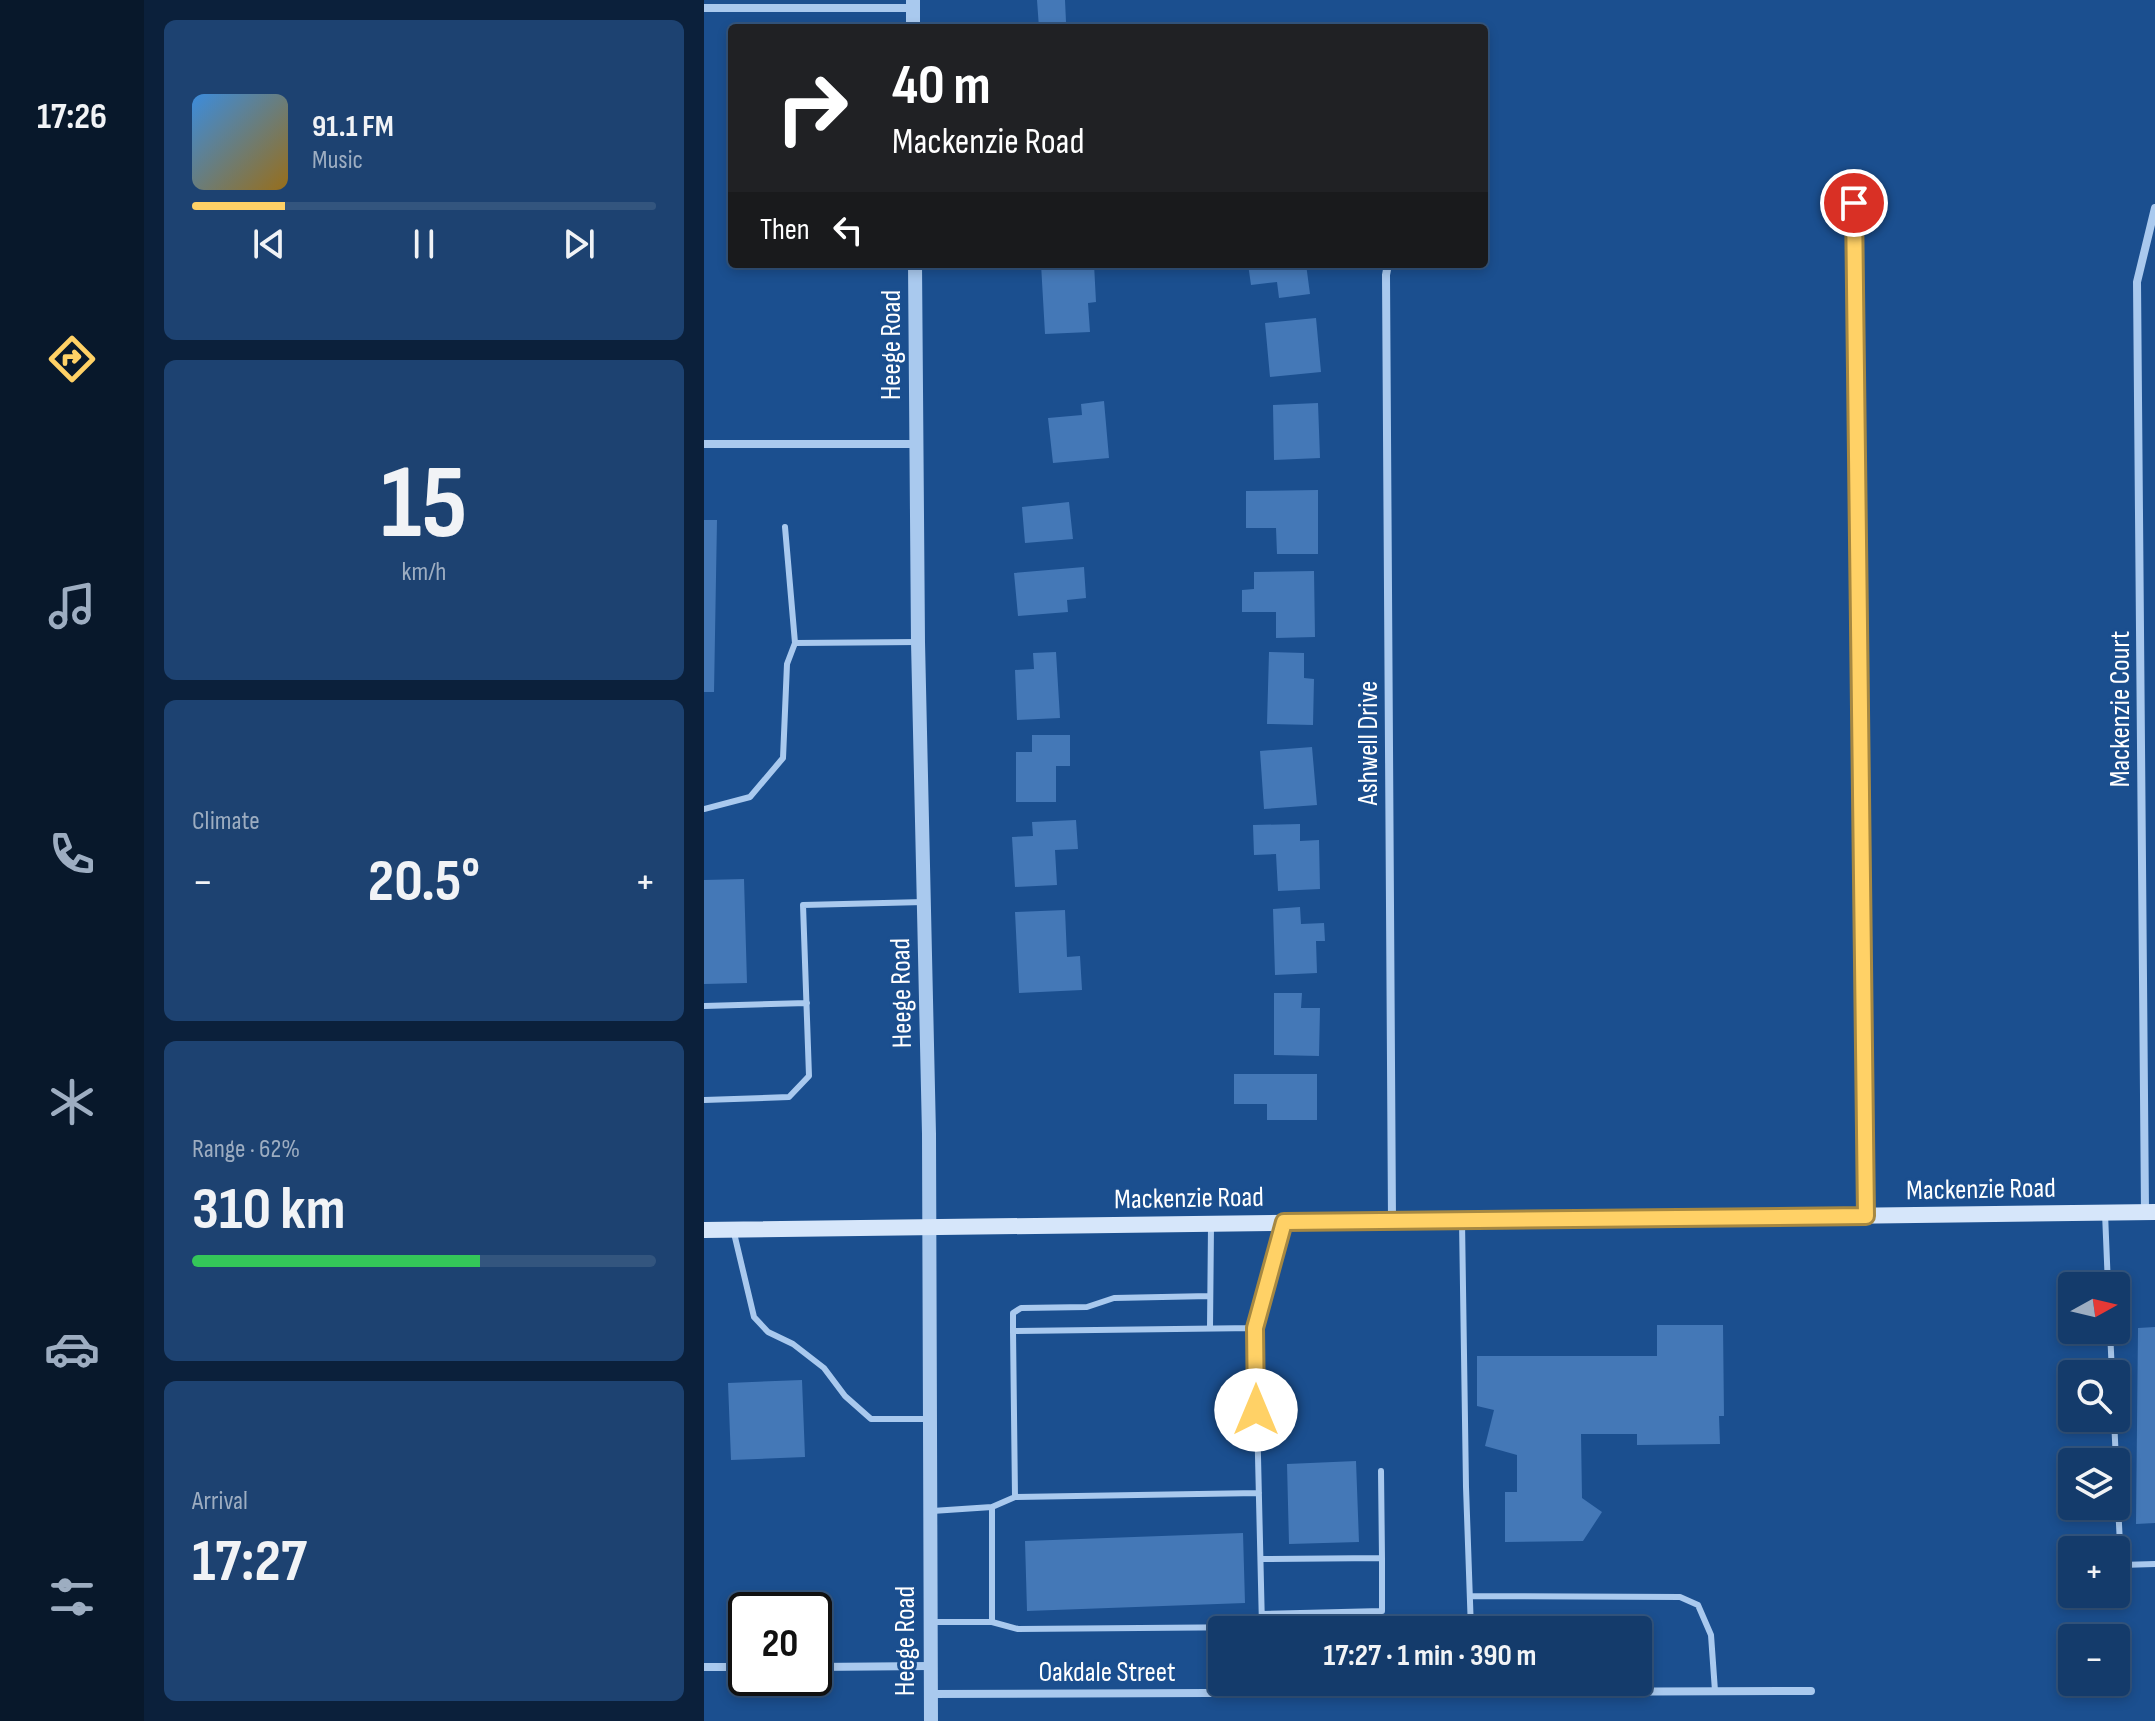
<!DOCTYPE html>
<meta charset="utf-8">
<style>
:root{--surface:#143b6b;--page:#1d4271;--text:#f1f3f6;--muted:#9dadc1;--line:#33557e;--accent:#ffd166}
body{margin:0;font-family:"Sofia Sans Condensed",sans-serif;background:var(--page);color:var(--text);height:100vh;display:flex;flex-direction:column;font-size:30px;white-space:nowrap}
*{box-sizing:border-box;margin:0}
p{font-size:26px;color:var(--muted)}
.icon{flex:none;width:44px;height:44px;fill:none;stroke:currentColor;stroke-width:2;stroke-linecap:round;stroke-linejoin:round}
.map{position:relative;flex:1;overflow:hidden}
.drawer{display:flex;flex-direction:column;gap:20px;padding:20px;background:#0b203b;width:560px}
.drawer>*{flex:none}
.guide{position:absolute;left:24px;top:24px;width:760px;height:244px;border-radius:8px;box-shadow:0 4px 12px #0003,0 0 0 2px var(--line);background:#202124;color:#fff;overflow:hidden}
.needle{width:52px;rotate:82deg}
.controls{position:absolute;left:1354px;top:1272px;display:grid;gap:16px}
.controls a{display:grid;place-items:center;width:72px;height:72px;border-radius:8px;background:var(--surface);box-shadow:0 4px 12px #0003,0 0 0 2px var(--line);font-size:40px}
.speed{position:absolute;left:24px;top:1592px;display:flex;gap:16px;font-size:40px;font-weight:700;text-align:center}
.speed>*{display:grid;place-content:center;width:104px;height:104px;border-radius:50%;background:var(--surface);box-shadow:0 4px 12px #0003,0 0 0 2px var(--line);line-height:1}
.speed .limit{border:4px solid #111;border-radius:12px;background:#fff;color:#111}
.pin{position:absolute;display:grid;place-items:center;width:68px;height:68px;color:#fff;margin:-34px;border:4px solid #fff;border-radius:50%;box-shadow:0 2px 8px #0007}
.me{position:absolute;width:88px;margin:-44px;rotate:0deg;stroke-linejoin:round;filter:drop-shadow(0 0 6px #0008)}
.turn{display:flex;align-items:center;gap:28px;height:168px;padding:0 32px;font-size:36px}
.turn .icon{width:104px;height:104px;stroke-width:2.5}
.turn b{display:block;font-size:56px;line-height:68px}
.then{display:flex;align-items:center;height:76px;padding:0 32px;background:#0003;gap:16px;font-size:30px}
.big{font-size:60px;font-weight:700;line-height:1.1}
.drawer .card{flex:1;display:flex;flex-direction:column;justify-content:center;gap:12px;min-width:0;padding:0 28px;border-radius:12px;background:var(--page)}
.drawer .dial{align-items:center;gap:0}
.dial b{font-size:104px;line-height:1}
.song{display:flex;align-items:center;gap:24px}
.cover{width:96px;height:96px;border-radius:12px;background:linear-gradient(135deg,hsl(210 70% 55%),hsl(40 70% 35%))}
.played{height:8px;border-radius:4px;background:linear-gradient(90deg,var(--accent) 20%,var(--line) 20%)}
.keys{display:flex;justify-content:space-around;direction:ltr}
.heat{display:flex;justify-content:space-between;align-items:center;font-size:44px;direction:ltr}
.charge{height:12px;border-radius:6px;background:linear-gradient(90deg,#34c759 62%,var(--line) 0)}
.trip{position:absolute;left:504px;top:1616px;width:444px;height:80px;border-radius:8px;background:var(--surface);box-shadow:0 4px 12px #0003,0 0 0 2px var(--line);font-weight:700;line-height:80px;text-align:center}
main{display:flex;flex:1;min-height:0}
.menu{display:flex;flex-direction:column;width:144px;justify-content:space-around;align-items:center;background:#08182b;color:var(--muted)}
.menu .icon{width:56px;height:56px}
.menu .current{color:var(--accent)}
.menu b{font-size:36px;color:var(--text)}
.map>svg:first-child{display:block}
.building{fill:#4478b7}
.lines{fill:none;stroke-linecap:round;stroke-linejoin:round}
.service{stroke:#a9c9ee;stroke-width:6}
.minor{stroke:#a9c9ee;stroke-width:8}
.tertiary{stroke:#a9c9ee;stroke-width:14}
.secondary{stroke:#d6e6fa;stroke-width:16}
.route-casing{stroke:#a68842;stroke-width:20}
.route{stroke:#ffd166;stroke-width:14}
.labels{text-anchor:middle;stroke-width:6;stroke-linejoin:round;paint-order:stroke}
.street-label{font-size:28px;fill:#fff;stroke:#1b4f8f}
</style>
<main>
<nav class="menu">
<b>17:26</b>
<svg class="icon current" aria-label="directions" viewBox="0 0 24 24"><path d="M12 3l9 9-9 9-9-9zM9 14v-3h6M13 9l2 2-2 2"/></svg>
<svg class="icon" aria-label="music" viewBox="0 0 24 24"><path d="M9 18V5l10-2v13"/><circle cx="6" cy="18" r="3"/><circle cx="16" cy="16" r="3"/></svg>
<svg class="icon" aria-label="phone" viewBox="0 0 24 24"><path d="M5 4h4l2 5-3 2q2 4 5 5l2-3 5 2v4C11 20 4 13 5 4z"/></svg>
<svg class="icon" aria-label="climate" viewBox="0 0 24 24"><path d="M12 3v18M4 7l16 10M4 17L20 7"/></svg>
<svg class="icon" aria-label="car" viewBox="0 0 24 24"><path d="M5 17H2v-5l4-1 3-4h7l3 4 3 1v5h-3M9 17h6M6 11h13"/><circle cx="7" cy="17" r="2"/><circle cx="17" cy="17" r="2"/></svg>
<svg class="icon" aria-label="filters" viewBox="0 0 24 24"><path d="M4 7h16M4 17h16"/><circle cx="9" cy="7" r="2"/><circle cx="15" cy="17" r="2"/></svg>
</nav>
<section class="drawer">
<div class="card">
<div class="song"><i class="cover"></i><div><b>91.1 FM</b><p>Music</p></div></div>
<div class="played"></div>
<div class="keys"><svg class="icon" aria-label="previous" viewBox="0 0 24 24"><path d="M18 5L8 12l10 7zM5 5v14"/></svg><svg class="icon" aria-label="pause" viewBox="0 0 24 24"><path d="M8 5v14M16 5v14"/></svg><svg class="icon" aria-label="next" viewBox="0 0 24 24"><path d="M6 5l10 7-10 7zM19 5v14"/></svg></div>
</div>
<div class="card dial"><b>15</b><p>km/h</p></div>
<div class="card"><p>Climate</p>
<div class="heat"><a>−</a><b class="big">20.5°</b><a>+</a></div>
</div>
<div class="card"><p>Range · 62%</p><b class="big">310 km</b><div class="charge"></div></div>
<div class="card"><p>Arrival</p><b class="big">17:27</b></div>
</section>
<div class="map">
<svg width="1451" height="1721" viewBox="0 0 1451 1721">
<rect width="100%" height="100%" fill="#1b4f8f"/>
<path class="building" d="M333 0H361L362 22H377V28H335Z
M337 264H390L392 302 384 303 386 332 341 334Z
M544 264H602L606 294 575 298 573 282 547 285Z
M612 318 617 372 566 377 561 323Z
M400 401 405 458 349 463 344 418 378 415 377 404Z
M614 403 616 458 570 460 569 405Z
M614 490V554H573L572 528H542V491Z
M365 502 369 539 321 543 318 507Z
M0 520H13L10 692H0Z
M380 567 382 598 363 600 364 612 314 616 310 573Z
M610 571 611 637 572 638V612H538V590L550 589V572Z
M352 652 356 718 313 720 311 670 330 669 329 653Z
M565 652 600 653V678L610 679 609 725 563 724Z
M328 735H366V766H352V802H312V752H328Z
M608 747 613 805 560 809 556 751Z
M372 820 374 849 351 850 353 885 311 887 308 837 329 836 328 822Z
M596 824V841L615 840 616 889 574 891 572 854 550 855 549 825Z
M40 879 43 983 0 984V880Z
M596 907 597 924 620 923 621 941H612L613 973 571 975 569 909Z
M361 910 363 957 376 956 378 990 315 993 311 912Z
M570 993H598L597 1008H616L615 1056 570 1055Z
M530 1074H613V1120H563V1104H530Z
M953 1325H1019L1020 1416H1015L1016 1444 933 1445V1434H877L878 1498 898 1512 879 1541 801 1542V1492H813V1455L781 1446 790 1410 773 1406V1356H953Z
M1451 1327V1523L1432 1524 1434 1328Z
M98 1380 101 1457 27 1460 24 1383Z
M652 1461 655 1542 585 1544 583 1464Z
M539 1533 541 1603 323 1611 321 1541Z"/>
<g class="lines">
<path class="service" d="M81 527 91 643
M0 809 46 797 79 758 83 664 91 643 214 642
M0 1006 103 1003
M0 1100 85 1097 105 1076 99 905 220 902
M1401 1213 1404 1286
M758 1221 762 1487 767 1630
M30 1233 50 1317 64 1332 89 1344 120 1368 141 1396 167 1419H224
M506 1328 507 1226
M1406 1330 1408 1374
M309 1331V1313L317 1308 383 1307 410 1298 506 1296
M1410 1418 1412 1462
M1412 1463 1417 1565 1451 1564
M677 1471 678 1558
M311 1497 309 1331 551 1328
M228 1511 288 1507 311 1497 555 1493
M557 1559 678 1558V1611L558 1614
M766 1596 976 1597 994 1605 1007 1635 1011 1691
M227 1622H288V1507
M288 1622 314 1629 558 1627 551 1328 579 1225"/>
<path class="minor" d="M0 8H209
M1150 203 1162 1215
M684 264 682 275 688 1221
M0 444H212
M1441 1211 1433 282 1451 208
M0 1667H42
M110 1667 226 1666
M226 1694 1107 1691"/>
<path class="tertiary" d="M209 0V28
M211 264 214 642 225 1134 227 1721"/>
<path class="secondary" d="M0 1230 1451 1212"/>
</g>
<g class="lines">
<g class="route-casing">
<path id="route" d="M552 1410 551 1328 580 1222 1162 1216 1150 203"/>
</g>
<use href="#route" class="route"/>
</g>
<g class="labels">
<g class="street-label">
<text transform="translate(186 345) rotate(-90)" y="10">Heege Road</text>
<text transform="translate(1415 709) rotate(-90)" y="10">Mackenzie Court</text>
<text transform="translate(663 743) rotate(-90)" y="10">Ashwell Drive</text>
<text transform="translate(196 993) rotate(-91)" y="10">Heege Road</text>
<text transform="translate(1277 1188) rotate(-1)" y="10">Mackenzie Road</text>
<text transform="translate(485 1197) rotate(-1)" y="10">Mackenzie Road</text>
<text transform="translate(200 1641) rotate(-90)" y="10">Heege Road</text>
<text x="403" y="1681">Oakdale Street</text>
</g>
</g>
</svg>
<div class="controls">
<a><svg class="needle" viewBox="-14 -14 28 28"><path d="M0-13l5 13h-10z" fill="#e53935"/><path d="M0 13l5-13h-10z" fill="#9dadc1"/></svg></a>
<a><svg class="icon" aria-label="search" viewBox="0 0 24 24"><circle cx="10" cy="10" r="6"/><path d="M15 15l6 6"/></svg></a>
<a><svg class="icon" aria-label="layers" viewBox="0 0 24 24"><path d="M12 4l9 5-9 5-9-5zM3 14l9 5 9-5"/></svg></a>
<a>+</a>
<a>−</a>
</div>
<div class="speed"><div class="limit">20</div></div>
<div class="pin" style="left:1150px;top:203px;background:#d93025"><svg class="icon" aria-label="arrive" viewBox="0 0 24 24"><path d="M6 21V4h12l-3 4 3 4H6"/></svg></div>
<svg class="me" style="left:552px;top:1410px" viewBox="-20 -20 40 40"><circle r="19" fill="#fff"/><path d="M0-13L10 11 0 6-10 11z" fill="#ffd166"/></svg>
<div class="trip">17:27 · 1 min · 390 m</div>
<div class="guide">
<div class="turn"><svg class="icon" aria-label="right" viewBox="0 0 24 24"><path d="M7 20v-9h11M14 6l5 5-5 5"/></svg><div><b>40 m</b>Mackenzie Road</div></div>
<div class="then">Then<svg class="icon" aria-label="left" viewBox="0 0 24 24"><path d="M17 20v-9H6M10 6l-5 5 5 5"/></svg></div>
</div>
</div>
</main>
